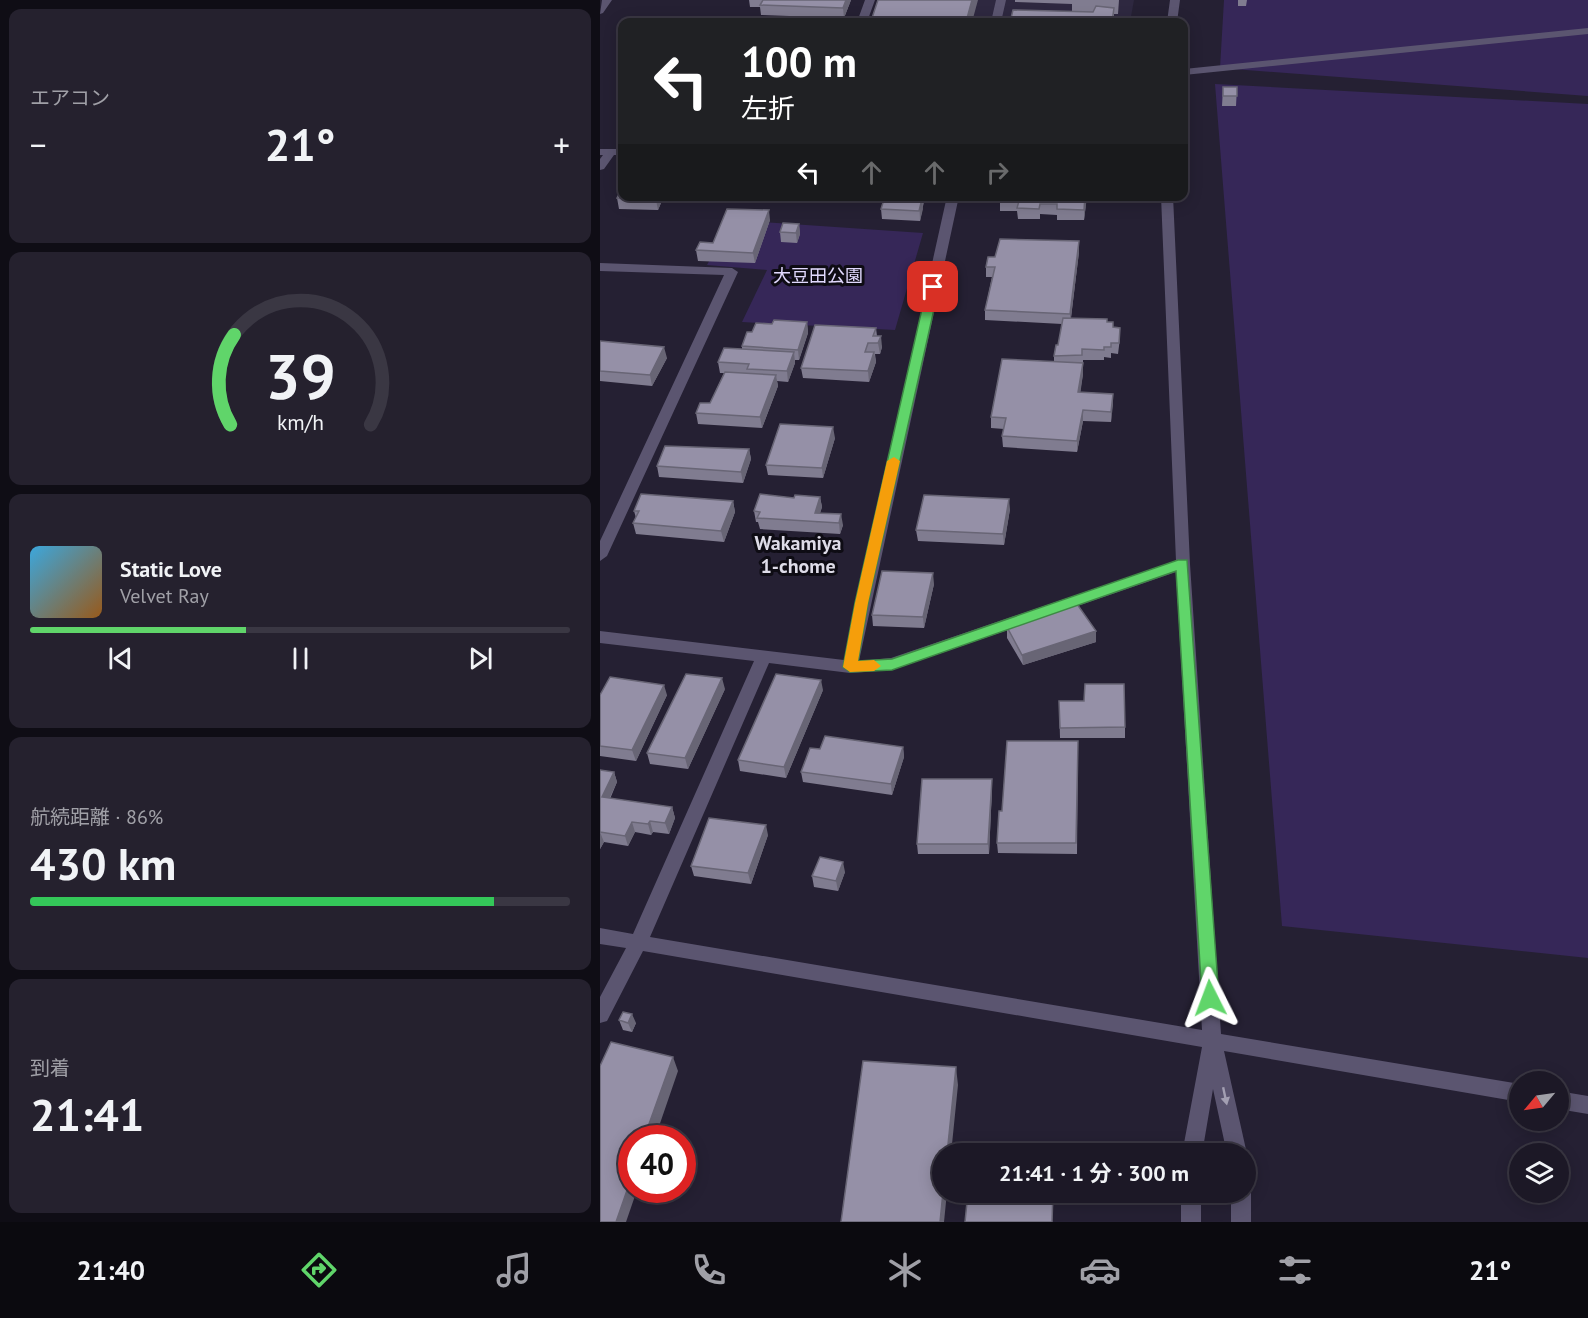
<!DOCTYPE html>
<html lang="ja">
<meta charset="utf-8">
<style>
:root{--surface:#1c1826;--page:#25212e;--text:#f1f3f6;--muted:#a0a0a7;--line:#3a3743;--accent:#60d56a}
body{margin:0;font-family:"PT Sans","Noto Sans JP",sans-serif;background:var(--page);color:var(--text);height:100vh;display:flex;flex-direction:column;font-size:22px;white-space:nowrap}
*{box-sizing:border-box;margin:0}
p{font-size:20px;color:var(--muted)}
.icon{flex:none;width:33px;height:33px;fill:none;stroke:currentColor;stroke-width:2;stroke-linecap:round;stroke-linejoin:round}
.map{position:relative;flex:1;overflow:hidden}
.details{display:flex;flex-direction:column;gap:9px;padding:9px;background:#0f0d15;width:600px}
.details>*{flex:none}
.top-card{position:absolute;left:18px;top:18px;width:570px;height:183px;border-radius:12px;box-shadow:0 3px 15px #0003,0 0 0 2px var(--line);background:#202124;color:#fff;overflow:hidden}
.needle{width:39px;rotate:241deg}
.controls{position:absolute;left:909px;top:1071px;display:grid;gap:12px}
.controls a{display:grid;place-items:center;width:60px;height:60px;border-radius:50%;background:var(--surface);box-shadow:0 3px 15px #0003,0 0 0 2px var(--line);font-size:30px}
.speed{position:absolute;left:18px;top:1125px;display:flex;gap:12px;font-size:30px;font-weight:700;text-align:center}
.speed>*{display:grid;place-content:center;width:78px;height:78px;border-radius:50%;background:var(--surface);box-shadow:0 3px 15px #0003,0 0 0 2px var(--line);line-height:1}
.speed .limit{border:9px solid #d22;background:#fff;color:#111}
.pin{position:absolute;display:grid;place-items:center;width:51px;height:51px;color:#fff;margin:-26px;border-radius:12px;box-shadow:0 3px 9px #0006}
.me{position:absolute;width:66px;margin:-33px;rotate:357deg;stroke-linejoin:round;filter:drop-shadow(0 0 4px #0008)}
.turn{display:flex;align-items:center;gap:21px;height:126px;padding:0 24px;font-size:27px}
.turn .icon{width:78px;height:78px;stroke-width:2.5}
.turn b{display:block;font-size:42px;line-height:51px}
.lanes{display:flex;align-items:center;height:57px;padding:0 24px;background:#0003;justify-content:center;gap:30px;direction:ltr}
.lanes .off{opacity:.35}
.big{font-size:45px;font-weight:700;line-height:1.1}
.details .tile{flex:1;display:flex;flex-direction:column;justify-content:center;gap:9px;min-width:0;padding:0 21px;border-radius:12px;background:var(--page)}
.details .dial{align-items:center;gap:0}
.dial svg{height:156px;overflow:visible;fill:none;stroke:var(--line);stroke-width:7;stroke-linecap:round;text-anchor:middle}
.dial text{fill:var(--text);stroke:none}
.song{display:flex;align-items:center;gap:18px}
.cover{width:72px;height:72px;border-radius:9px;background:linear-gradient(135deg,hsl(200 70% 55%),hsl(30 70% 35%))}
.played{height:6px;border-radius:3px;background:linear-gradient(90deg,var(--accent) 40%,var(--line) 40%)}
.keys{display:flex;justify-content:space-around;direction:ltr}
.heat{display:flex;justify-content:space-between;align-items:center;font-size:33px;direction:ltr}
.charge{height:9px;border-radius:4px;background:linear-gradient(90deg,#34c759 86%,var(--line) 0)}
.trip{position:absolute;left:332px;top:1143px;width:324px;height:60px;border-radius:30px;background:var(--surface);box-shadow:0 3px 15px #0003,0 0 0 2px var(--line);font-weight:700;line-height:60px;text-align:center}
.dock{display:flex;height:96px;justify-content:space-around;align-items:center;background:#0b0a0f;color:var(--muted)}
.dock .icon{width:42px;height:42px}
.dock .active{color:var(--accent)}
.dock b{font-size:27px;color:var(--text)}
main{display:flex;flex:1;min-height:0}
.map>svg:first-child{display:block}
.built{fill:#2e2840}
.green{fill:#362758}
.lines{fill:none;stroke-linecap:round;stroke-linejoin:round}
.minor{fill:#5b5570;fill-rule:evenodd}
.wall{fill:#807c90}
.shaded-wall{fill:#686575}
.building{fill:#9590a7;stroke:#686575;stroke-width:1.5}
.oneway{fill:#a39fb2}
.route{fill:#60d56a;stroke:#3e8a45;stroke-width:1.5}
.slow{fill:#f59e0b}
.labels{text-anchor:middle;stroke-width:6;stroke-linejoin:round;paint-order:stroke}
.park-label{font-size:18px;fill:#e1d9fe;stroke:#0e0c14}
.neighbourhood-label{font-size:20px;font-weight:bold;fill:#dedce8;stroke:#0e0c14}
</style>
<main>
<section class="details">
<div class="tile"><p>エアコン</p>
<div class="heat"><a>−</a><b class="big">21°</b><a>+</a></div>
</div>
<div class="tile dial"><svg viewBox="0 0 100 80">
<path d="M14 69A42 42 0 1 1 86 69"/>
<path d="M14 69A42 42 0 0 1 16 23" stroke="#60d56a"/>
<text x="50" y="56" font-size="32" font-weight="700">39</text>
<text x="50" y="72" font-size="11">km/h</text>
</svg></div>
<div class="tile">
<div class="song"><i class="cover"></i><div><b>Static Love</b><p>Velvet Ray</p></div></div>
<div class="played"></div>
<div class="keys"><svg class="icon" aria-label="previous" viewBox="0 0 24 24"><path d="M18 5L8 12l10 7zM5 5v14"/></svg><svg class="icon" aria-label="pause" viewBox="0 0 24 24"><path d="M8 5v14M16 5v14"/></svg><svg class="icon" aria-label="next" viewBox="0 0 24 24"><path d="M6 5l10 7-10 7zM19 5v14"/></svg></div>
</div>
<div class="tile"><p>航続距離 · 86%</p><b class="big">430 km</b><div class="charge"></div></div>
<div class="tile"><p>到着</p><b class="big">21:41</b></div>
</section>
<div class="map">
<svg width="988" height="1222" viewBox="0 0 988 1222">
<rect width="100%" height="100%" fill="#252033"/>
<path class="built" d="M281 0H534L530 22H273Z"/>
<path class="green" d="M624 0H988V96L620 68Z
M615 84 988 104V958L682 926Z
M131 220 323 233 295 330 142 322 167 270 107 265Z"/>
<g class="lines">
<path class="minor" d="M2 0H12L3 13 0 14Z
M265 0H275L267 22H257Z
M396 0H406L401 22H391Z
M570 0H580L577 22H567Z
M988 28V34L584 75V69Z
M0 149H22V155H14L4 169 0 170V159L3 155H0Z
M347 196H359L259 661 291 658 576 561 561 196H573L590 564 621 1034 920 1084V1102L624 1051 647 1154 645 1158V1154H627L613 1089 602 1154H582L602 1047 43 951 7 1021 0 1023V997L26 948 0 944V928L33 934 154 661 0 643V631L244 660ZM576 572 602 1030 50 937 169 663 250 673 292 670Z
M0 263 132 268 138 272 7 556 0 561V541L124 275 0 271Z
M958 1091 988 1096V1114L958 1109Z
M645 1184 651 1192V1222H631V1192H645Z
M581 1192H601V1222H581Z"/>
</g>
<path class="wall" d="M149 0H251L244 18 161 15 160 7H150Z
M415 0H519L518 14H514V22L472 11V4L415 2Z
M638 0H647L646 6H638Z
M623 87H637L636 106H622Z
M64 196 58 210 19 209 17 198Z
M285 196H325L320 221 282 219 281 209Z
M380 196H487L484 220H457V215L440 214V219H418L417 211H400V202L380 201Z
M170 220 155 263 98 261 96 250 113 243Z
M199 224 200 234 197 243 181 242 180 232Z
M479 241V252L471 318 507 322 513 327 520 338 518 354 511 353V358L504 357V360H483V374L480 392 513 394 511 422 483 421 477 452 403 447 402 436 404 429 391 428V417L454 362V356L458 345 462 324 385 320V310L392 277H386V267L395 257Z
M207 322 208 333 199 360H195V363L188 382 177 381 178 386 162 428 98 424 96 413 110 403 124 373H120L118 362 142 349V346L152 332 172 324Z
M276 328 277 336 282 347 280 354H275L276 362 269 382 203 378 201 368Z
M0 341 67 358 52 386 0 381Z
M235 438 223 478 168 475 166 465Z
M149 449 151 459 143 483 59 477 57 466Z
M220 497 222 507 220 513 243 525 240 534 160 529 158 522H156L154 511 194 498Z
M133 501 135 512 124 542 36 534 33 523 36 518 34 511Z
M410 509 404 545 318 541 316 530Z
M334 584 324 628 273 626 272 615Z
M407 627 496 631V642L423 665 407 638Z
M125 689 88 769 50 764 47 753Z
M223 690 186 778 140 771 138 760Z
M0 695H67L36 761 0 756Z
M459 701 525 727V738H460Z
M478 741 477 854 398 853 397 843 402 811Z
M303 747 304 757 292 795 203 782 201 772 220 749Z
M0 770 14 772 17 782 10 799 72 807 75 818 69 834 53 832 51 835 35 832 28 846 4 842 0 849Z
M392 789 389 854H318L317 844Z
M168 835 151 884 94 876 91 866Z
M245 872 238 891 214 887 212 876Z
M19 1020 36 1023 32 1032 23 1030Z"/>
<path class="shaded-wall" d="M246 0H251L244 18 243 8Z
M372 0H378L372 22H366Z
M58 196H64L58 210 56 200Z
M319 196 320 205 322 199 323 209 320 221Z
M322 196H325L323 206Z
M485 196H487L484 220V210Z
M169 210 170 220 155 263 153 253Z
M199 224 200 234 197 243 196 233Z
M479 241V252L470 325V314Z
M207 322 208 333 199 360 198 350Z
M281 336 282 347 280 354 278 343Z
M64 347 67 358 52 386 50 375Z
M194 352 195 363 188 382 187 371Z
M274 352 276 362 269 382 268 371Z
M483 363V374L479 403 478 392Z
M176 375 178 386 162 428 160 417Z
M513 394V405L511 422V412Z
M483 410V421L477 452V441Z
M233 427 235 438 223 478 222 468Z
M149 449 151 459 143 483 141 472Z
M220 497 222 507 217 523 215 513Z
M409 499 410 509 404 545 403 534Z
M133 501 135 512 124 542 121 531Z
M241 514 243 525 240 534 239 523Z
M333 573 334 584 324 628 323 617Z
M496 631V642L423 665 422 655Z
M122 678 125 689 88 769 85 758Z
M221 680 223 690 186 778 184 767Z
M64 685 67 695 36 761 32 750Z
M303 747 304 757 292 795 291 784Z
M14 772 17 782 5 808 2 797Z
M392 779V789L389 854 388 844Z
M72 807 75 818 69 834 65 823Z
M50 821 53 832 51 835 48 824Z
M32 822 35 832 28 846 25 836Z
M166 825 168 835 151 884 148 873Z
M0 832 4 842 0 849Z
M243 862 245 872 238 891 236 881Z
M32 1014 36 1023 32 1032 28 1023Z
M73 1057 78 1071 55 1138H44Z
M356 1067 358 1085 351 1154H347Z
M32 1176V1190H37L26 1222H16Z
M343 1192H347L344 1222H340Z
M453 1192H454L452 1222Z"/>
<path class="building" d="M163 0H246L243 8 160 5Z
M278 0H372L366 22 271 21Z
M496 6 514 8 512 22H410L413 10 493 12Z
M623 87H637V96H623Z
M22 188V196H58L56 200 17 198Z
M285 196H319V198L322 199 319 211 281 209Z
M401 196H485L484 210 457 209V204H440L439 209 417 208 419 201H400Z
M127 209 169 210 153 253 96 250 100 242 113 243Z
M183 223 199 224 196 233 180 232Z
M400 239 479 241 470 314 385 310 395 267H386L388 257H395Z
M463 318 507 319V322H513V327L520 328 519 343H511V347H504V350L482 349V355L454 356 456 345H458Z
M174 320 207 322 198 350 142 346 147 332H152L156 323 172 324Z
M215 325 276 328 273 336H281L278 343H268L265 352H274L268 371 201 368Z
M0 341 64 347 50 375 0 371Z
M124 348 194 352 187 371 147 369 149 364 118 362Z
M402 359 483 363 478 392 513 394 511 412 483 410 477 441 402 436 406 418 391 417Z
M125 372 176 375 160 417 96 413 100 403H110Z
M180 424 233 427 222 468 166 465Z
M65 446 149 449 141 472 57 466Z
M41 494 133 501 121 531 33 523 39 511H34Z
M160 494 194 498 195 495 220 497 215 513 241 514 239 523 157 518 160 512 154 511Z
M324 495 409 499 403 534 316 530Z
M282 571 333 573 323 617 272 615Z
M477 604 496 631 422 655 407 627Z
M86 674 122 678 85 758 47 753Z
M176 674 221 680 184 767 138 760Z
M10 677 64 685 32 750 0 746V695Z
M485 684H524L525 727 460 728 459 701H484Z
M225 736 303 747 291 784 201 772 210 748 220 749Z
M407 741H478L476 843H397L399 811H402Z
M0 770 14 772 2 797 72 807 65 823 50 821 48 824 32 822 25 836 0 832Z
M322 779H392L388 844H317Z
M109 818 166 825 148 873 91 866Z
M220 857 243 862 236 881 212 876Z
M23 1012 32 1014 28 1023 19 1020Z
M11 1042 73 1057 44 1138H32V1176L16 1222H0V1066Z
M263 1061 356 1067 347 1154H342V1192H343L340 1222H241Z
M368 1192H453L452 1222H365Z"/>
<defs><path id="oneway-solid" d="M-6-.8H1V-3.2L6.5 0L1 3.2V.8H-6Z" transform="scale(1.5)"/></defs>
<use class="oneway" href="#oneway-solid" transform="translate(625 1096) rotate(78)"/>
<path class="route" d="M333 283 339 287 268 603 258 661 292 659 578 560H587L619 998 616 1003 610 1005 604 1003 602 998 576 571 292 670 250 672 243 667 255 603 327 287Z"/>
<path class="slow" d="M294 457 300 461 268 603 258 661 274 660 281 666 274 671 250 672 243 667 255 603 287 461Z"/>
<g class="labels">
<g class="park-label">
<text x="218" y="282">大豆田公園</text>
</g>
<g class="neighbourhood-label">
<text x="198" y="550">Wakamiya<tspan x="198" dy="23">1-chome</tspan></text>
</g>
</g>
</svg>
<div class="controls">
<a><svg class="needle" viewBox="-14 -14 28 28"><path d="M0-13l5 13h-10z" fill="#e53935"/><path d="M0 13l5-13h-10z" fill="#a0a0a7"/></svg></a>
<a><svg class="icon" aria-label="layers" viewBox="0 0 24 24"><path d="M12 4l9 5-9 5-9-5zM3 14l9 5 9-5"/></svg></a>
</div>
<div class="speed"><div class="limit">40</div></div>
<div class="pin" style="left:333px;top:287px;background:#d93025"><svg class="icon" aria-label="arrive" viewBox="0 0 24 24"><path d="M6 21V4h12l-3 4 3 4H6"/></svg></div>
<svg class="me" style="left:610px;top:998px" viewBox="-20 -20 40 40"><path d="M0-17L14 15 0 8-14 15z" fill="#60d56a" stroke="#fff" stroke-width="4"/></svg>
<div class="trip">21:41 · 1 分 · 300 m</div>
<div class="top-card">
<div class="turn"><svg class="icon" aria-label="left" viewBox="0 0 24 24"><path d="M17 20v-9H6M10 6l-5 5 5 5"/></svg><div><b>100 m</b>左折</div></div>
<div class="lanes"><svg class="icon" aria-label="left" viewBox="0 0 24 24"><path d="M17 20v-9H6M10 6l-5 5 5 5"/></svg><svg class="icon off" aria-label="ahead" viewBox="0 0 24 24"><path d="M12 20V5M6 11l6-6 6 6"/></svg><svg class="icon off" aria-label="ahead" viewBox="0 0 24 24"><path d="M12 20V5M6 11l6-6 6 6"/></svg><svg class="icon off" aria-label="right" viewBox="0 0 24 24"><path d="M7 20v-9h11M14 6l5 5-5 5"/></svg></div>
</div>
</div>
</main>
<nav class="dock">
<b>21:40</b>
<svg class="icon active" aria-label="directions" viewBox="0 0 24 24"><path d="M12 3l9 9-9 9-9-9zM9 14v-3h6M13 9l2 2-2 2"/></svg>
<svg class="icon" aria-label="music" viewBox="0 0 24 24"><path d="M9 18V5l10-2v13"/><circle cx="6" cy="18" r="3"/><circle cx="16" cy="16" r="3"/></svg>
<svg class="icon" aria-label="phone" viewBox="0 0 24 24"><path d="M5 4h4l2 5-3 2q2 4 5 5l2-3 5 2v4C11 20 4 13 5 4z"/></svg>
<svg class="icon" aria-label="climate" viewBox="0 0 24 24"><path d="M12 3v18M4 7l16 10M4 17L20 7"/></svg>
<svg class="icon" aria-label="car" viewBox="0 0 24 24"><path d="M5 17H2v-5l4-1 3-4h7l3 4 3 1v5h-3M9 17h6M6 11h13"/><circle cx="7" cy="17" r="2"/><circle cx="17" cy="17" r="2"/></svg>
<svg class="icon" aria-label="filters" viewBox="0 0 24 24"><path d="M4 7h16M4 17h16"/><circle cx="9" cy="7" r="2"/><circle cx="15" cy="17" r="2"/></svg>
<b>21°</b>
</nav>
